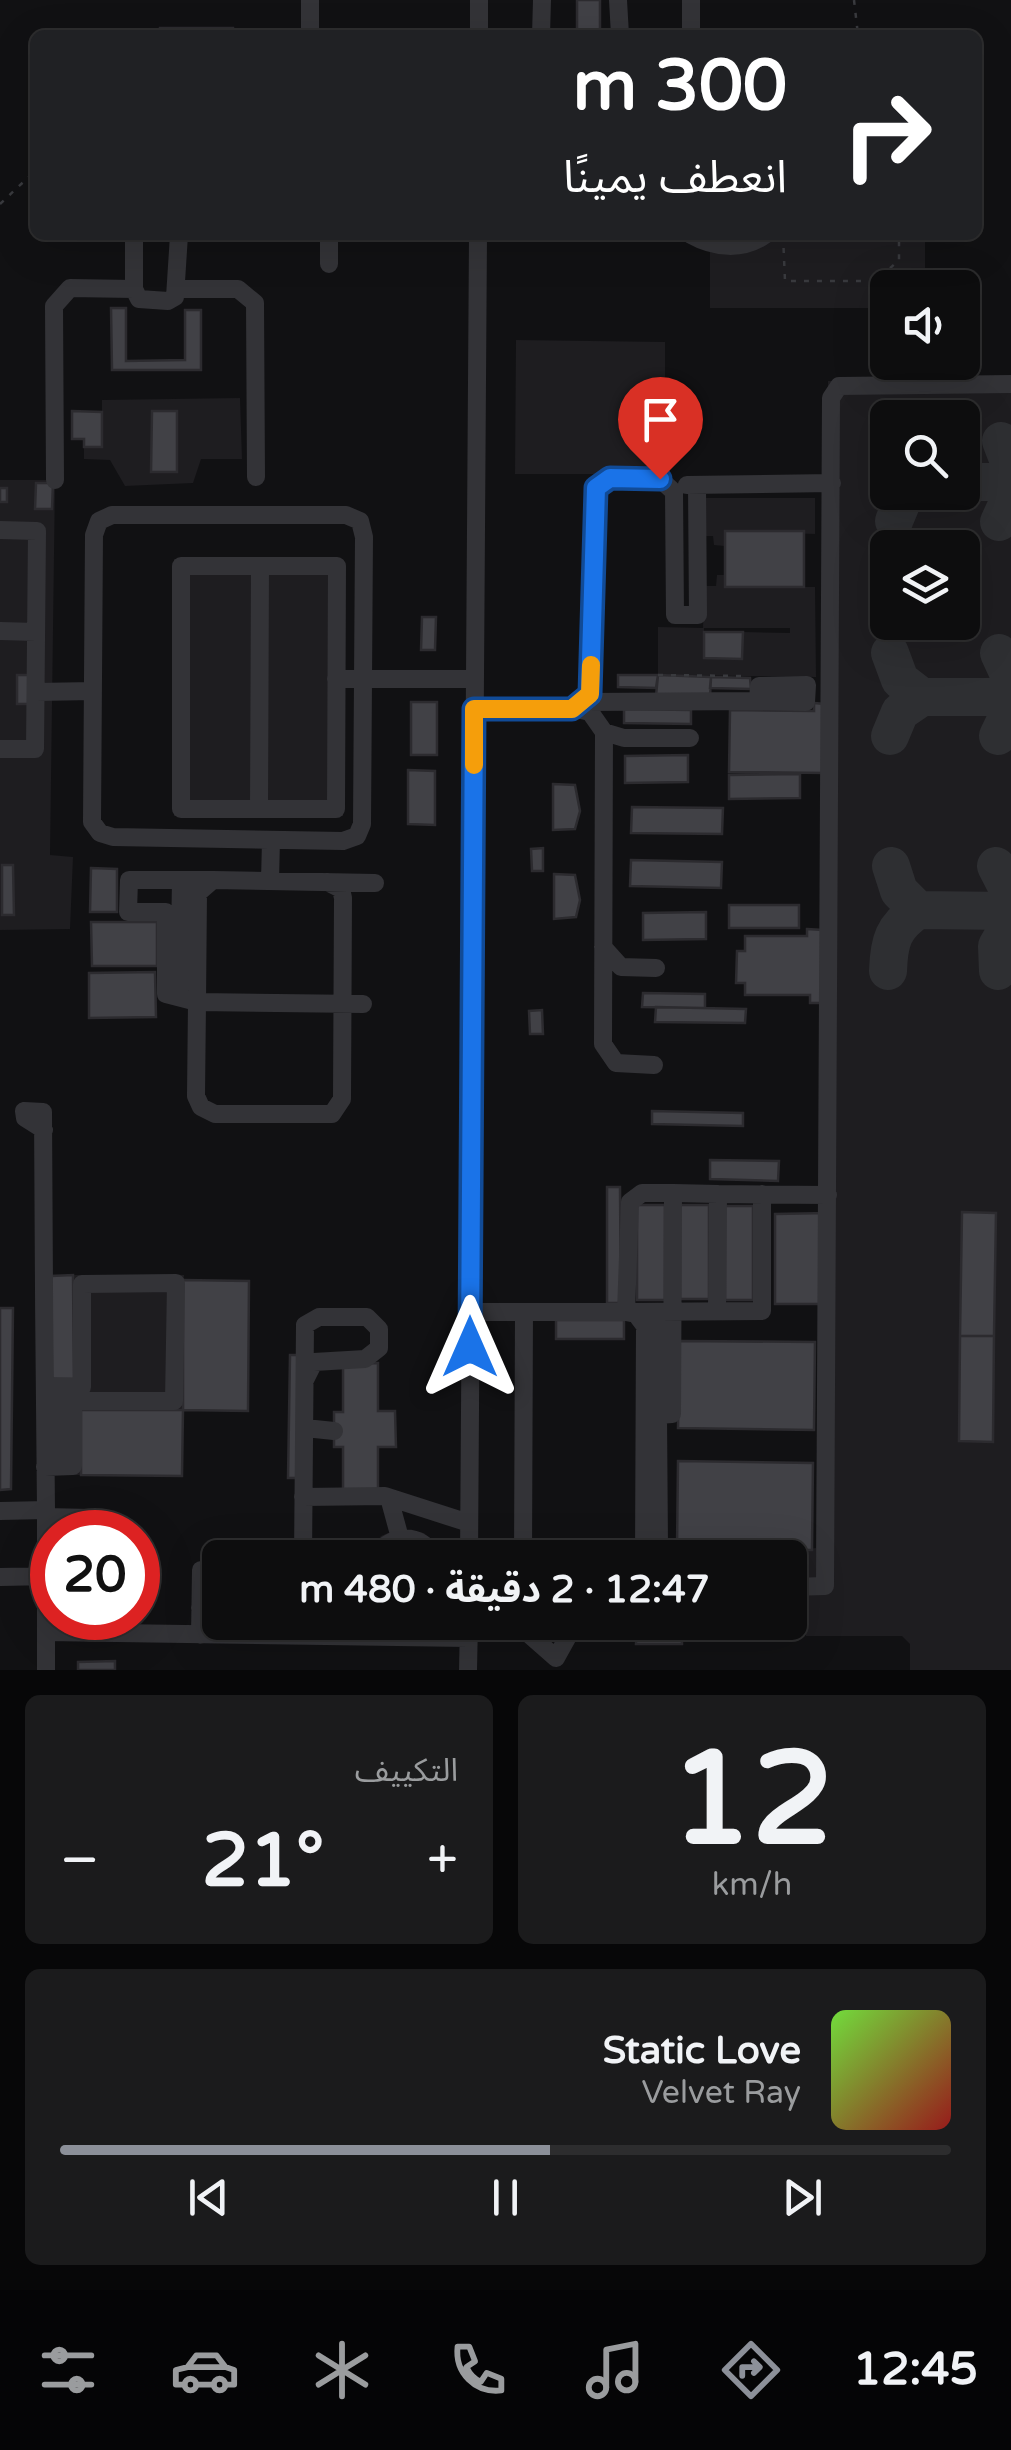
<!DOCTYPE html>
<html lang="ar">
<meta charset="utf-8">
<style>
:root{--surface:#0d0d0e;--page:#1b1b1c;--text:#f1f3f6;--muted:#9a9c9e;--line:#2d2d2e;--accent:#8c9099}
body{margin:0;font-family:"Varela Round","Noto Sans Arabic",sans-serif;background:var(--page);color:var(--text);direction:rtl;height:100vh;display:flex;flex-direction:column;font-size:38px;white-space:nowrap}
*{box-sizing:border-box;margin:0}
p{font-size:32px;color:var(--muted)}
.icon{flex:none;width:55px;height:55px;fill:none;stroke:currentColor;stroke-width:2;stroke-linecap:round;stroke-linejoin:round}
.map{position:relative;height:1670px;overflow:hidden;direction:ltr}
.drawer{display:flex;flex-direction:column;gap:25px;padding:25px;background:#070708;flex:1}
.drawer>*{flex:none}
.guide{position:absolute;left:30px;top:30px;width:952px;height:210px;border-radius:15px;box-shadow:0 10px 40px #0002,0 0 0 2px var(--line);direction:rtl;background:#202124;color:#fff;overflow:hidden}
.tools{position:absolute;left:870px;top:270px;display:grid;gap:20px}
.tools a{display:grid;place-items:center;width:110px;height:110px;border-radius:15px;background:var(--surface);box-shadow:0 10px 40px #0002,0 0 0 2px var(--line);font-size:50px}
.speed{position:absolute;left:30px;top:1510px;display:flex;gap:20px;font-size:50px;font-weight:700;text-align:center}
.speed>*{display:grid;place-content:center;width:130px;height:130px;border-radius:50%;background:var(--surface);box-shadow:0 10px 40px #0002,0 0 0 2px var(--line);line-height:1}
.speed .limit{border:15px solid #d22;background:#fff;color:#111}
.pin{position:absolute;display:grid;place-items:center;width:85px;height:85px;color:#fff;margin:-102px -42px;border-radius:50% 50% 50% 0;rotate:-45deg;box-shadow:0 0 10px #0007}
.pin .icon{rotate:45deg}
.me{position:absolute;width:110px;margin:-55px;rotate:0deg;stroke-linejoin:round;filter:drop-shadow(0 0 8px #0008)}
.turn{display:flex;align-items:center;gap:35px;height:210px;padding:0 30px;font-size:45px}
.turn .icon{width:130px;height:130px;stroke-width:2.5}
.turn b{display:block;font-size:70px;line-height:85px}
.big{font-size:75px;font-weight:700;line-height:1.1}
.drawer .widget{flex:1;display:flex;flex-direction:column;justify-content:center;gap:15px;min-width:0;padding:0 35px;border-radius:15px;background:var(--page)}
.drawer .dial{align-items:center;gap:0}
.dial b{font-size:130px;line-height:1}
.song{display:flex;align-items:center;gap:30px}
.cover{width:120px;height:120px;border-radius:15px;background:linear-gradient(135deg,hsl(100 70% 55%),hsl(0 70% 35%))}
.played{height:10px;border-radius:5px;background:linear-gradient(90deg,var(--accent) 55%,var(--line) 55%)}
.keys{display:flex;justify-content:space-around;direction:ltr}
.heat{display:flex;justify-content:space-between;align-items:center;font-size:55px;direction:ltr}
.drawer .tiles{flex:1;display:grid;gap:25px;grid-template-columns:1fr 1fr}
.widget:last-child{grid-column:span 2}
.trip{position:absolute;left:202px;top:1540px;width:605px;height:100px;border-radius:15px;background:var(--surface);box-shadow:0 10px 40px #0002,0 0 0 2px var(--line);font-weight:700;line-height:100px;text-align:center;direction:rtl}
.menu{display:flex;height:160px;justify-content:space-around;align-items:center;background:#050506;color:var(--muted)}
.menu .icon{width:70px;height:70px}
.menu .active{color:var(--accent)}
.menu b{font-size:45px;color:var(--text)}
.map>svg:first-child{display:block}
.built{fill:#1e1d20;fill-rule:evenodd}
.lines{fill:none;stroke-linecap:round;stroke-linejoin:round}
.taxiway{stroke:#2e2f32;stroke-width:38}
.building{fill:#414146;stroke:#2c2b2f;stroke-width:2.5}
.path{stroke:#393a3e;stroke-width:2.5;stroke-dasharray:5 8;stroke-linecap:butt}
.minor{stroke:#333337;stroke-width:18}
.route-casing{stroke:#114b97;stroke-width:25}
.route{stroke:#1a73e8;stroke-width:18}
.slow{stroke:#f59e0b;stroke-width:18}
</style>
<div class="map">
<svg width="1011" height="1670" viewBox="0 0 1011 1670">
<rect width="100%" height="100%" fill="#111113"/>
<path class="built" d="M710 235H925V287L888 288 887 308H710Z
M516 340 665 342V474H515Z
M1011 376V1670H910V1644L902 1636H806V1549L816 1548 828 381ZM888 418H962V492H888ZM888 548H962V622H888Z
M240 398 242 459H201L193 483 125 486 110 460 84 459V447L102 446V400Z
M0 480H55L50 855 73 857 70 929 0 930Z
M703 498H815V534L726 531 724 546 714 545 713 536H704Z
M174 559H343V816H174Z
M717 575H725L726 587H815L816 677 658 675V627L703 628 704 586H716ZM704 628H790V633L743 632 742 658H704Z
M73 1275H184L183 1410H82L81 1475H52V1379L74 1378Z
M398 1529 424 1533 447 1557 364 1558 381 1536Z"/>
<g class="lines">
<path class="taxiway" d="M1001 441 1011 467
M962 482H1011
M894 521 904 497 911 492
M999 522 1011 496
M999 653 1011 679
M922 697H1011
M890 736 900 712 922 697 900 680 890 653
M998 736 1011 709
M996 866 1011 895
M918 910 1011 911
M888 971C889 941 893 927 918 910L899 891 891 866
M998 971 997 946 1011 922"/>
</g>
<path class="building" d="M577 0H600V35H577Z
M160 28H233V35H160Z
M111 308H126V361L185 360V310H201V370H112Z
M72 411 102 412V447H84V439H72Z
M152 411H177V472H151Z
M36 483H53L52 509H35Z
M0 488H7V502H0Z
M725 531H804V587H725Z
M422 617H436L435 650H421Z
M704 632H743L742 659 704 658Z
M17 675H31V704H17Z
M618 675H658L656 688 618 687Z
M658 675 711 677 710 698 656 696Z
M711 677 750 678 751 689 710 688Z
M411 702H437V755H411Z
M814 703 825 704V773L729 772 730 710 814 711Z
M624 709 691 710V724L624 723Z
M688 755V782L625 783V756Z
M408 770 435 771V825L408 824Z
M800 774V798L729 799V775Z
M553 784 575 785 580 811 575 829 553 830Z
M632 807 723 808 722 834 631 833Z
M543 848V871H532L531 849Z
M631 860 722 862 721 888 630 886Z
M2 865H13L14 915H2Z
M91 868 117 869V912H90Z
M554 874 575 875 580 900 576 917 554 919Z
M729 905H799V928H729Z
M706 912V939L643 940V913Z
M91 922H157V966H92Z
M807 929 823 930 822 1003H810V995H745V983H736L737 951H745V936H807Z
M155 972 156 1017 89 1018V973Z
M643 993 705 994V1008L642 1007Z
M656 1007 746 1009 745 1023 655 1022Z
M542 1010 543 1034H530L529 1011Z
M652 1111 743 1113V1126L652 1124Z
M710 1160 779 1161 778 1181 710 1179Z
M607 1187H620L621 1303H607Z
M637 1205H665V1300H637Z
M680 1205H709V1299H680Z
M725 1206H753V1300H725Z
M962 1212 996 1213 994 1336H960Z
M827 1213V1304H775V1214Z
M73 1275 74 1379H52L51 1276Z
M183 1280 249 1281 248 1411 183 1410Z
M0 1308H13L11 1489 0 1490Z
M556 1320H624V1339H556Z
M960 1336H994L993 1442 959 1441Z
M679 1341 815 1342 814 1430 678 1428Z
M290 1355H305L304 1478H288Z
M378 1363V1411H395L396 1447H378V1494H343V1447H334V1412H343V1364Z
M81 1410H183L182 1476 81 1475Z
M678 1461 813 1463 812 1550 677 1548Z
M790 1615H796V1629L767 1628 766 1636 748 1635 749 1622H790Z
M637 1622H682V1644H636Z
M115 1661V1670H78V1662Z"/>
<g class="lines">
<path class="path" d="M854 0 858 35
M0 204 35 171
M783 235 785 281H876L899 260V235
M658 675 746 676"/>
<path class="minor" d="M310 0V35
M618 0 620 35
M691 0V35
M479 35V0
M541 35 542 0
M691 235C714 248 743 251 765 235
M329 264V235
M134 289 139 299 168 301 175 297 179 235
M179 289H238L255 303 256 477
M55 480 54 306 70 288 134 289V235
M687 485 832 483
M112 515H346L360 521 364 537 362 824 357 836 343 841 113 837 100 833 92 822 94 535 99 521Z
M0 530 37 531 35 749H0
M0 631 36 632
M336 679H475
M36 692 93 691
M586 702 758 701 759 686 807 685 806 702 758 701
M474 709H577L590 712 604 732
M572 709 591 694 596 489 610 478 660 479 674 492 675 615H698L697 485
M259 809H336L337 566H181V809H259L260 566
M181 880H213L198 893 197 1002 363 1004
M213 880 375 883
M270 881 271 840
M603 947 621 967 656 968
M179 995 181 880H129L128 912H166V994L197 1002 196 1096 201 1107 215 1114H332L342 1099 343 898 341 889 327 882
M654 1065 616 1063 603 1044 604 732 624 738H690
M44 1130 25 1118 24 1111 43 1112C44 1245 44 1377 46 1510
M673 1193 718 1194 717 1311
M718 1194 828 1195
M470 1312H626L636 1314 645 1326 644 1558
M658 1312V1415L672 1414 673 1193H642L630 1202 626 1312C671 1312 717 1311 762 1311V1194
M45 1386 82 1387V1284L176 1283 174 1401H73V1466L45 1467
M45 1386 58 1398V1456L45 1467
M658 1415 659 1546 665 1558
M305 1428 334 1431
M303 1497 385 1496 469 1523
M397 1500 391 1505 400 1538
M0 1511 46 1510V1670
M46 1517 90 1518 100 1532
M303 1558 305 1325 319 1317H367L379 1329V1348L365 1359 314 1362 305 1380
M374 1558C389 1533 421 1531 436 1558
M469 1558 478 235
M523 1558 524 1312
M790 1558 799 1557V1607L790 1608
M0 1577 52 1576
M790 1587 825 1586 831 398 839 386 1011 384
M523 1622V1629L556 1658 576 1622
M46 1632 468 1638
M200 1635 201 1570H212V1608H200
M468 1670 469 1622"/>
</g>
<g class="lines">
<g class="route-casing">
<path id="route" d="M470 1347 474 709H572L590 694 596 488 610 478 660 479"/>
</g>
<use href="#route" class="route"/>
<path class="slow" d="M474 765V709H572L590 694 591 665"/>
</g>
</svg>
<div class="tools">
<a><svg class="icon" aria-label="sound" viewBox="0 0 24 24"><path d="M4 9h4l5-4v14l-5-4H4zM17 9q2 3 0 6"/></svg></a>
<a><svg class="icon" aria-label="search" viewBox="0 0 24 24"><circle cx="10" cy="10" r="6"/><path d="M15 15l6 6"/></svg></a>
<a><svg class="icon" aria-label="layers" viewBox="0 0 24 24"><path d="M12 4l9 5-9 5-9-5zM3 14l9 5 9-5"/></svg></a>
</div>
<div class="speed"><div class="limit">20</div></div>
<div class="pin" style="left:660px;top:479px;background:#d93025"><svg class="icon" aria-label="arrive" viewBox="0 0 24 24"><path d="M6 21V4h12l-3 4 3 4H6"/></svg></div>
<svg class="me" style="left:470px;top:1347px" viewBox="-20 -20 40 40"><path d="M0-17L14 15 0 8-14 15z" fill="#1a73e8" stroke="#fff" stroke-width="4"/></svg>
<div class="trip">12:47 · 2 دقيقة · 480 m</div>
<div class="guide">
<div class="turn"><svg class="icon" aria-label="right" viewBox="0 0 24 24"><path d="M7 20v-9h11M14 6l5 5-5 5"/></svg><div><b>300 m</b>انعطف يمينًا</div></div>
</div>
</div>
<section class="drawer">
<div class="tiles">
<div class="widget dial"><b>12</b><p>km/h</p></div>
<div class="widget"><p>التكييف</p>
<div class="heat"><a>−</a><b class="big">21°</b><a>+</a></div>
</div>
<div class="widget">
<div class="song"><i class="cover"></i><div><b>Static Love</b><p>Velvet Ray</p></div></div>
<div class="played"></div>
<div class="keys"><svg class="icon" aria-label="previous" viewBox="0 0 24 24"><path d="M18 5L8 12l10 7zM5 5v14"/></svg><svg class="icon" aria-label="pause" viewBox="0 0 24 24"><path d="M8 5v14M16 5v14"/></svg><svg class="icon" aria-label="next" viewBox="0 0 24 24"><path d="M6 5l10 7-10 7zM19 5v14"/></svg></div>
</div>
</div>
</section>
<nav class="menu">
<b>12:45</b>
<svg class="icon active" aria-label="directions" viewBox="0 0 24 24"><path d="M12 3l9 9-9 9-9-9zM9 14v-3h6M13 9l2 2-2 2"/></svg>
<svg class="icon" aria-label="music" viewBox="0 0 24 24"><path d="M9 18V5l10-2v13"/><circle cx="6" cy="18" r="3"/><circle cx="16" cy="16" r="3"/></svg>
<svg class="icon" aria-label="phone" viewBox="0 0 24 24"><path d="M5 4h4l2 5-3 2q2 4 5 5l2-3 5 2v4C11 20 4 13 5 4z"/></svg>
<svg class="icon" aria-label="climate" viewBox="0 0 24 24"><path d="M12 3v18M4 7l16 10M4 17L20 7"/></svg>
<svg class="icon" aria-label="car" viewBox="0 0 24 24"><path d="M5 17H2v-5l4-1 3-4h7l3 4 3 1v5h-3M9 17h6M6 11h13"/><circle cx="7" cy="17" r="2"/><circle cx="17" cy="17" r="2"/></svg>
<svg class="icon" aria-label="filters" viewBox="0 0 24 24"><path d="M4 7h16M4 17h16"/><circle cx="9" cy="7" r="2"/><circle cx="15" cy="17" r="2"/></svg>
</nav>
